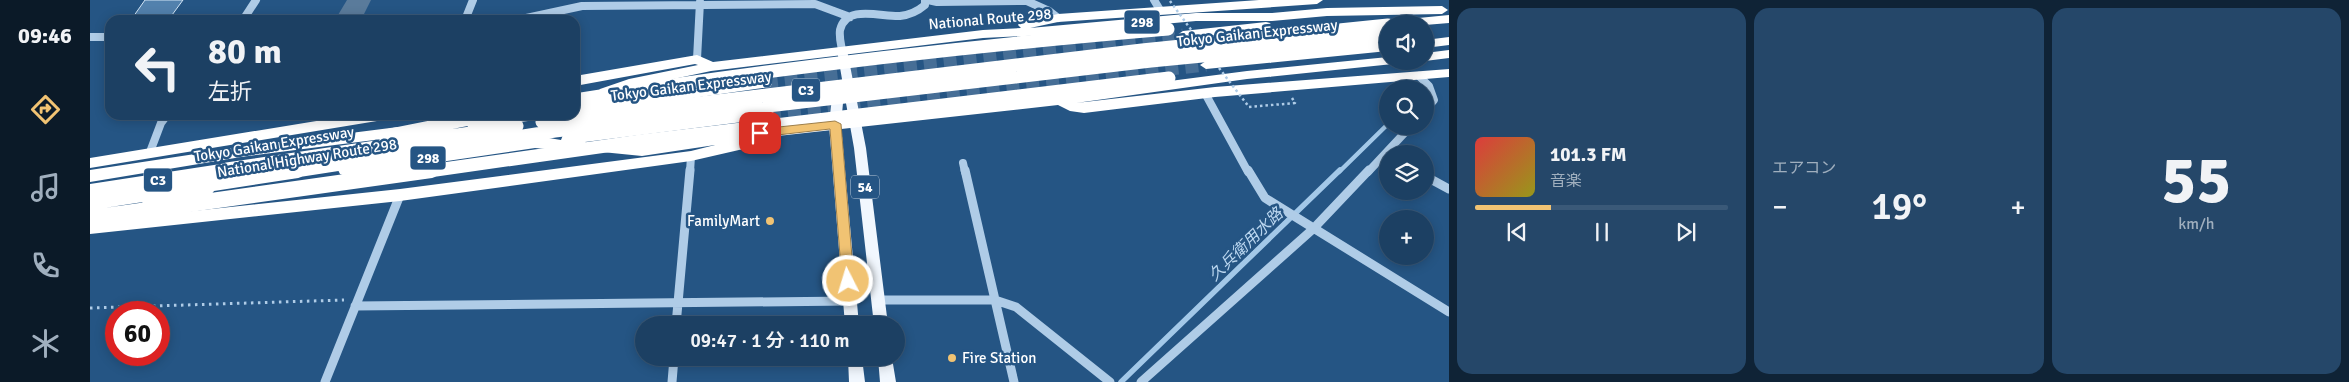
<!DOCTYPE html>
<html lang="ja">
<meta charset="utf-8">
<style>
:root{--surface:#1c4063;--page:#254769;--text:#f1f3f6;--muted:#a0afbe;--line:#3a5978;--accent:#f1c373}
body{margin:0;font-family:Signika,"Noto Sans JP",sans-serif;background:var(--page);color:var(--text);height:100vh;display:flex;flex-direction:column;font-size:19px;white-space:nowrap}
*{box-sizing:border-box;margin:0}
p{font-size:16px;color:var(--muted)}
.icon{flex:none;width:28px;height:28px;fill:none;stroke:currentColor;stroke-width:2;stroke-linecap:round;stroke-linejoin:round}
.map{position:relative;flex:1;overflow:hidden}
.panel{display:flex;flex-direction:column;gap:8px;padding:8px;background:#0f2336;width:900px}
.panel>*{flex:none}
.banner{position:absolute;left:15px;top:15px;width:475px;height:105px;border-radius:15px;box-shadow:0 2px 12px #0003,0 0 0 1px var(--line);background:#1c4063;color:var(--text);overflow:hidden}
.fabs{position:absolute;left:1289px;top:15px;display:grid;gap:10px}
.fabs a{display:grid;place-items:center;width:55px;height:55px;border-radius:50%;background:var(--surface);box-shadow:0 2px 12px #0003,0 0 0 1px var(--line);font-size:25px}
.speed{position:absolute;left:15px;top:301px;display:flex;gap:10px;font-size:25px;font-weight:700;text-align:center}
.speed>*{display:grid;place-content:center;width:65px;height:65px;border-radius:50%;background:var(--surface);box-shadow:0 2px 12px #0003,0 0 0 1px var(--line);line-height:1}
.speed .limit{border:8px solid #d22;background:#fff;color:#111}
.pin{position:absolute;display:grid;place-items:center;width:42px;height:42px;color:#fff;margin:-21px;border-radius:10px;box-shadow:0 2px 8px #0006}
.me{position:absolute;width:55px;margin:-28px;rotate:355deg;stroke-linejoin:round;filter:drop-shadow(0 0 4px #0008)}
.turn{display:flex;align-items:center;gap:18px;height:105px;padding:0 20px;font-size:22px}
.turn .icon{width:65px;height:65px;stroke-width:2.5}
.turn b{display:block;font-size:35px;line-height:42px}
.big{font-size:38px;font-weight:600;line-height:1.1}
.panel .widget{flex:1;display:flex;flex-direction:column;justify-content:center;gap:8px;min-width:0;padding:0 18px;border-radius:15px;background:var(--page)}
.panel .dial{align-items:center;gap:0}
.dial b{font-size:65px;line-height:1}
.song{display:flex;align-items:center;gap:15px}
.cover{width:60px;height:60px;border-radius:8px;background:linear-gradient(135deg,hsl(0 70% 55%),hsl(60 70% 35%))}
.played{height:5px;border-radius:2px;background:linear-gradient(90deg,var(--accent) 30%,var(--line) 30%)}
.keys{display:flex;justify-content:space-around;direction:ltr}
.heat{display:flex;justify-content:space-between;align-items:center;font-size:28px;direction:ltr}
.panel .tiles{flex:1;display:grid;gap:8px;grid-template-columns:repeat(3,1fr)}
.trip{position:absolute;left:545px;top:316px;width:270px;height:50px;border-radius:25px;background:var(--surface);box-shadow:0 2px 12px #0003,0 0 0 1px var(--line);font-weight:600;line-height:50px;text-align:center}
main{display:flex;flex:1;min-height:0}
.tab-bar{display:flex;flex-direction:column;width:90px;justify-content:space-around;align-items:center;background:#0b1a28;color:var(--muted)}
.tab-bar .icon{width:35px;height:35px}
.tab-bar .on{color:var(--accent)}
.tab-bar b{font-size:22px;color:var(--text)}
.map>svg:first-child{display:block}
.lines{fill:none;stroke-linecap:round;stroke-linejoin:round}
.stream-far1{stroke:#a3c8e8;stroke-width:4.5}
.stream{stroke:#a3c8e8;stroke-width:5.5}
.river{fill:#5a7b9b;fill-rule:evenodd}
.building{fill:#5281ad;stroke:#d2e5f6}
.highway-tunnel{stroke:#466e96;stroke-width:13;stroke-dasharray:13 7;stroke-linecap:butt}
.path-far1{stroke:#afcce7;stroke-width:2.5;stroke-dasharray:2.5 3;stroke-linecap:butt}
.path{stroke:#afcce7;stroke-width:3;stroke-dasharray:2.5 4.5;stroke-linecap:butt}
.minor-far1{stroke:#afcce7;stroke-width:8}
.minor{stroke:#afcce7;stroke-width:9}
.major{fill:#f1f7fe;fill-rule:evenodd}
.highway{fill:#fff;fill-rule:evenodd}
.path-bridge{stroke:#afcce7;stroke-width:2.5;stroke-dasharray:2.5 3;stroke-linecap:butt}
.highway-bridge-far1{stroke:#fff;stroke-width:13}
.highway-bridge{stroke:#fff;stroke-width:16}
.route{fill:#f1c373;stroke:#9d7f4b}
.poi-dot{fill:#f1c373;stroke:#255584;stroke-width:2}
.labels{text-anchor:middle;stroke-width:5;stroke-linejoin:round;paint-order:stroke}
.shield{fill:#255584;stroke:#beccda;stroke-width:1}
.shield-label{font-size:14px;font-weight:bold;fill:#fff}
.street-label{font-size:15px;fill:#fff;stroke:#255584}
.poi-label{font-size:15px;fill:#fff;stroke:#255584;text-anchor:end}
.water-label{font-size:16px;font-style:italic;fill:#bad6ef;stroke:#255584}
</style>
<main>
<nav class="tab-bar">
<b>09:46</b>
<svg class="icon on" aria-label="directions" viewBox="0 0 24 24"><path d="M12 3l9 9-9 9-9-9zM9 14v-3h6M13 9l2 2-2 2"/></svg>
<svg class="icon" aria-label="music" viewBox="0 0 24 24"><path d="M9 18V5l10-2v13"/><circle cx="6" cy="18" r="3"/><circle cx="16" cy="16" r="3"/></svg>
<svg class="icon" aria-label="phone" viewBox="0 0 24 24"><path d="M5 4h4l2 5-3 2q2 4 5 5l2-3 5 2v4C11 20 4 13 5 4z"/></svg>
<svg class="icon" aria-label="climate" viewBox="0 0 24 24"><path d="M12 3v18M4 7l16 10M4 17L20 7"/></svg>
</nav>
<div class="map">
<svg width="1359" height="382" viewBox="0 0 1359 382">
<rect width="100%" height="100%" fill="#255584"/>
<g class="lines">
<path class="stream-far1" d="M1249 172 1298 124"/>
<path class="stream" d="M1031 382 1250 170"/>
<path class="river" d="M257 0H281L271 20H245Z"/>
</g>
<path class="building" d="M55 0H93L82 15 43 17Z"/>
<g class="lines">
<path class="highway-tunnel" d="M675 84 1093 35
M678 115 1116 65"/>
<path class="path-far1" d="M1159 107 1205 103 1202 98"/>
<path class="path" d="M0 308 254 300"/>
<path class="minor-far1" d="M838 0 847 2 937 1 959 11 968 18
M1064 0 1070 10
M153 20 166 0
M375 20 383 0
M427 20 492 6 725 4 760 17
M0 37H20
M752 50C751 44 749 37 750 30 756 4 791 17 810 16 819 15 828 11 835 5V0
M607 59 610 2
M1329 76 1339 86 1344 100 1335 110
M1116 95 1158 172
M60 152 71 123 77 115
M873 163 875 172
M600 172 601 156
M1278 172 1321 126"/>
<path class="minor" d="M875 170 924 382
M1158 170 1175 198 1359 312
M1335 176 1359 189
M788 300H905L926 307 1020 382
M265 306 760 301
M586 325 600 170
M235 382 310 195
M582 382 584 358
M1051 382 1223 229 1279 170"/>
<path class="major" d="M752 47 757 50 776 148 798 325H784L764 148 754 92 751 125 769 325H755L739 125 743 88 749 84 753 85 747 50Z
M758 358H772L775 382H759Z
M788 358H802L806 382H790Z"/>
<path class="highway" d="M1169 0H1233L1227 4 968 22 940 28 1106 13H1182L1237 8 1352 6 1358 10 1352 14 1237 16 1182 21H1106L954 35 893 38 621 71 541 88 515 97 510 95 508 92 510 89 539 79 608 65 605 64 485 86V76L607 55 623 62 893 30 931 28 928 25 930 22 968 14Z
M1359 15V23L1335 25 1302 24 1308 20Z
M1176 22 1180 23 1182 26 1180 29 1093 39 1087 35 1093 31Z
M1359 37V45L1335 48V40Z
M1298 43V51L1116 69 1110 65 1116 61Z
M1359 50V58L1335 61V53Z
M1298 57V61H1304L1303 64 1157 79 986 103 1125 87 1359 69V77L1125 97 994 113 980 111 968 105 670 138 662 139 664 143 662 147 601 161 310 201 0 234V222L310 189 601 151 625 145 552 156 512 152 510 148 512 144 517 143 552 146 670 128 926 101 1157 71Z
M675 79 682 84 680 87 485 115V105Z
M678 110 683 112 685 115 683 118 495 142 501 147 499 151 494 152 445 148 255 176 250 174 248 170 250 166 255 164 444 138 453 137 471 140 473 135 478 134Z
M263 115H300L298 118 293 120 0 168V158Z
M407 115H453L451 118 446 120 383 128 378 127 376 123 378 119Z
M308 127 313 128 315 132 313 136 308 137 151 157 0 182V170L151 147Z
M137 163 142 165 144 169 142 173 137 175 0 196V184Z
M116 185 121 187 124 191 121 195 60 208 55 206 52 202 55 198 60 196Z"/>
<path class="path-bridge" d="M1080 1 1102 31
M1129 68 1159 107"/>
<path class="highway-bridge-far1" d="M485 100C682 68 879 46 1078 29
M452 122 1052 50 1298 25
M295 136 400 115
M137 169 427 126
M199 172 465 131 1061 61 1298 38
M332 172 551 141 1079 78"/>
<path class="highway-bridge" d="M0 202 207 170
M0 218 341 170"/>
</g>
<path class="route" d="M745 121 751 124 764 281 763 285H754L752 281 740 129 670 137 664 133 670 129Z"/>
<g class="poi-dot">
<circle cx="680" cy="221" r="5"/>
<circle cx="862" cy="358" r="5"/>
</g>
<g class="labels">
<g class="shield">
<rect x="1034.5" y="10.5" width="35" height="23" rx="4"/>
<rect x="702" y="78.5" width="28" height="23" rx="4"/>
<rect x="320.5" y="146.5" width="35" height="23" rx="4"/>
<rect x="54" y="168.5" width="28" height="23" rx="4"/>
<rect x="761" y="175.5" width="28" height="23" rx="4"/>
</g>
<g class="shield-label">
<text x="1052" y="27">298</text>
<text x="716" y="95">C3</text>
<text x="338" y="163">298</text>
<text x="68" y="185">C3</text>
<text x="775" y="192">54</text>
</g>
<g class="street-label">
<text transform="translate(900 19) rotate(-5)" y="5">National Route 298</text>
<text transform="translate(1167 33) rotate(-6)" y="5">Tokyo Gaikan Expressway</text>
<text transform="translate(601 86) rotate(-7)" y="5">Tokyo Gaikan Expressway</text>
<text transform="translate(184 144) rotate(-9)" y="5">Tokyo Gaikan Expressway</text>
<text transform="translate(217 158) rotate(-9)" y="5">National Highway Route 298</text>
</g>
<g class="poi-label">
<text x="670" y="226">FamilyMart</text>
<text x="872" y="363" text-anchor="start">Fire Station</text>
</g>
<g class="water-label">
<text transform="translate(1155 244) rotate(-44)" y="6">久兵衛用水路</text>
</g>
</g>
</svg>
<div class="fabs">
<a><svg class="icon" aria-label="sound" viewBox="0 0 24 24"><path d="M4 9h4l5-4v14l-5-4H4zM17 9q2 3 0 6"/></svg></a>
<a><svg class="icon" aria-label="search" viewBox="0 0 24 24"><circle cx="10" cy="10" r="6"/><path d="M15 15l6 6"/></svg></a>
<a><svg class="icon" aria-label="layers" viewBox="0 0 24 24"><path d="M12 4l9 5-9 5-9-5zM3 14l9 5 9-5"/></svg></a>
<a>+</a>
</div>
<div class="speed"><div class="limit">60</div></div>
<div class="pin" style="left:670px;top:133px;background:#d93025"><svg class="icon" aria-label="arrive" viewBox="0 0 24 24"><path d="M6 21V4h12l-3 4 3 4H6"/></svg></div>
<svg class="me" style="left:758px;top:281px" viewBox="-20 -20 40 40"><circle r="17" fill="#f1c373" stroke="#fff" stroke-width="3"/><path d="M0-11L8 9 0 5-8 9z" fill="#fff"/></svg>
<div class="trip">09:47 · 1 分 · 110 m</div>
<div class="banner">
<div class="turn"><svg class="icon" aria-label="left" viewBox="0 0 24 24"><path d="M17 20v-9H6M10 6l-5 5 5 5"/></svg><div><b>80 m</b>左折</div></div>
</div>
</div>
<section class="panel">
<div class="tiles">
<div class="widget">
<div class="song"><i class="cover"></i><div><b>101.3 FM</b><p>音楽</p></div></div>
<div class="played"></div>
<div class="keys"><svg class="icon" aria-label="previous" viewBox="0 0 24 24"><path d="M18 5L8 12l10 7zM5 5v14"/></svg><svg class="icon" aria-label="pause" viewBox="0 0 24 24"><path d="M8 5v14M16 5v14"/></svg><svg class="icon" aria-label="next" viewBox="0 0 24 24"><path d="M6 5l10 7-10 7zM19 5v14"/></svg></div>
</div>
<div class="widget"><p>エアコン</p>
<div class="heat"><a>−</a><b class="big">19°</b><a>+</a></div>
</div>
<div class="widget dial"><b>55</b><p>km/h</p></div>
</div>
</section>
</main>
